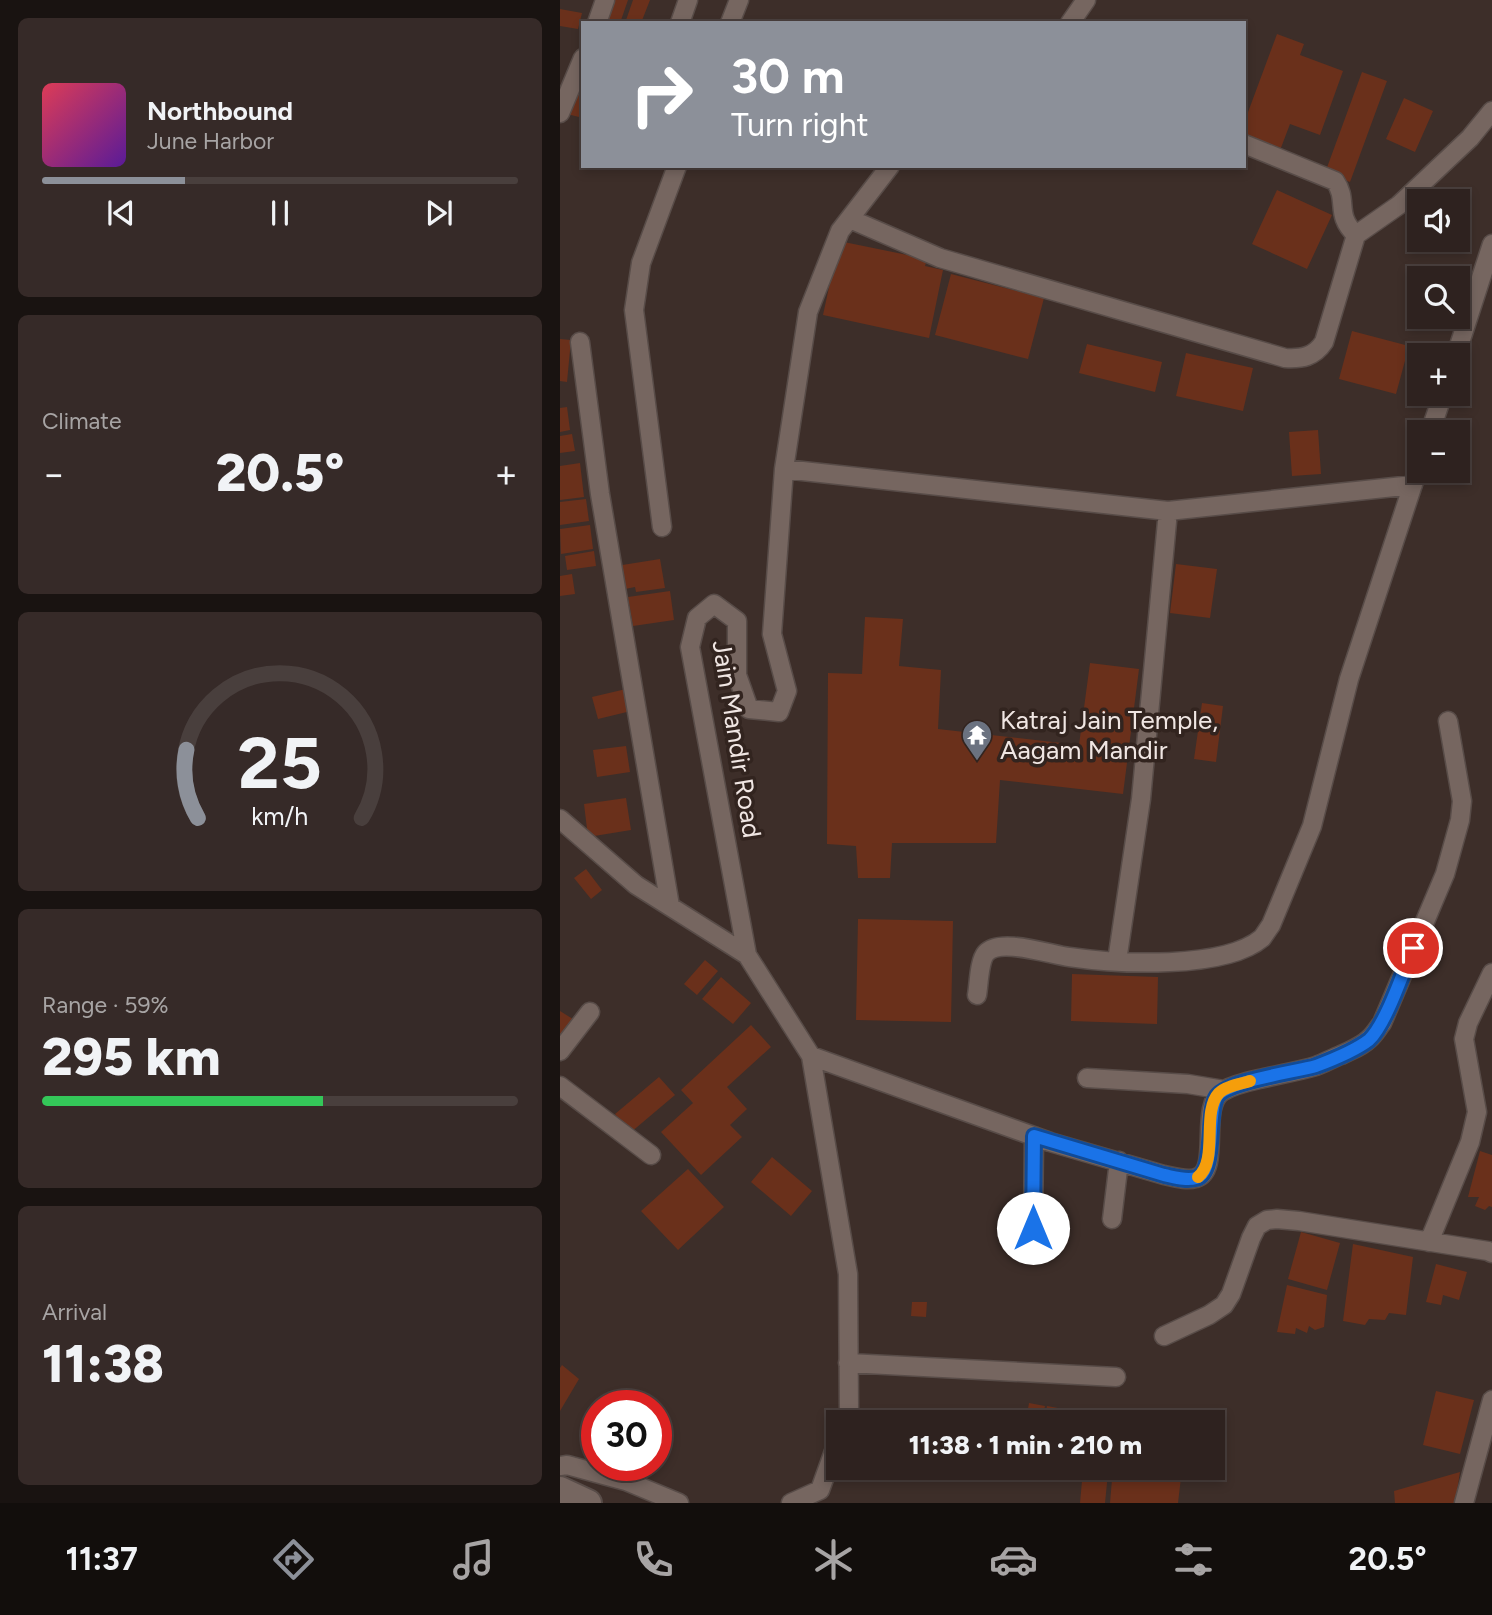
<!DOCTYPE html>
<meta charset="utf-8">
<style>
:root{--surface:#2e221f;--page:#362a28;--text:#f1f3f6;--muted:#a7a4a4;--line:#493f3d;--accent:#8c9099}
body{margin:0;font-family:Figtree,sans-serif;background:var(--page);color:var(--text);height:100vh;display:flex;flex-direction:column;font-size:26px;white-space:nowrap}
*{box-sizing:border-box;margin:0}
p{font-size:23px;color:var(--muted)}
.icon{flex:none;width:38px;height:38px;fill:none;stroke:currentColor;stroke-width:2;stroke-linecap:round;stroke-linejoin:round}
.map{position:relative;flex:1;overflow:hidden}
.drawer{display:flex;flex-direction:column;gap:18px;padding:18px;background:#191311;width:560px}
.drawer>*{flex:none}
.top-card{position:absolute;left:21px;top:21px;width:665px;height:147px;border-radius:0px;box-shadow:0 4px 10px #0003,0 0 0 2px var(--line);background:#8c9099;color:#fff;overflow:hidden}
.controls{position:absolute;left:847px;top:189px;display:grid;gap:14px}
.controls a{display:grid;place-items:center;width:63px;height:63px;border-radius:0px;background:var(--surface);box-shadow:0 4px 10px #0003,0 0 0 2px var(--line);font-size:35px}
.speed{position:absolute;left:21px;top:1390px;display:flex;gap:14px;font-size:35px;font-weight:700;text-align:center}
.speed>*{display:grid;place-content:center;width:91px;height:91px;border-radius:50%;background:var(--surface);box-shadow:0 4px 10px #0003,0 0 0 2px var(--line);line-height:1}
.speed .limit{border:10px solid #d22;background:#fff;color:#111}
.pin{position:absolute;display:grid;place-items:center;width:60px;height:60px;color:#fff;margin:-30px;border:4px solid #fff;border-radius:50%;box-shadow:0 2px 7px #0007}
.me{position:absolute;width:77px;margin:-38px;rotate:0deg;stroke-linejoin:round;filter:drop-shadow(0 0 5px #0008)}
.turn{display:flex;align-items:center;gap:24px;height:147px;padding:0 35px;font-size:32px}
.turn .icon{width:91px;height:91px;stroke-width:2.5}
.turn b{display:block;font-size:49px;line-height:60px}
.big{font-size:52px;font-weight:800;line-height:1.1}
.drawer .tile{flex:1;display:flex;flex-direction:column;justify-content:center;gap:10px;min-width:0;padding:0 24px;border-radius:10px;background:var(--page)}
.drawer .dial{align-items:center;gap:0}
.dial svg{height:182px;overflow:visible;fill:none;stroke:var(--line);stroke-width:7;stroke-linecap:round;text-anchor:middle}
.dial text{fill:var(--text);stroke:none}
.song{display:flex;align-items:center;gap:21px}
.cover{width:84px;height:84px;border-radius:10px;background:linear-gradient(135deg,hsl(350 70% 55%),hsl(270 70% 35%))}
.played{height:7px;border-radius:4px;background:linear-gradient(90deg,var(--accent) 30%,var(--line) 30%)}
.keys{display:flex;justify-content:space-around;direction:ltr}
.heat{display:flex;justify-content:space-between;align-items:center;font-size:38px;direction:ltr}
.charge{height:10px;border-radius:5px;background:linear-gradient(90deg,#34c759 59%,var(--line) 0)}
.trip{position:absolute;left:266px;top:1410px;width:399px;height:70px;border-radius:0px;background:var(--surface);box-shadow:0 4px 10px #0003,0 0 0 2px var(--line);font-weight:800;line-height:70px;text-align:center}
.menu{display:flex;height:112px;justify-content:space-around;align-items:center;background:#120e0c;color:var(--muted)}
.menu .icon{width:49px;height:49px}
.menu .on{color:var(--accent)}
.menu b{font-size:32px;color:var(--text)}
main{display:flex;flex:1;min-height:0}
.map>svg:first-child{display:block}
.building{fill:#6a301b}
.lines{fill:none;stroke-linecap:round;stroke-linejoin:round}
.street-casing{stroke:#584c48;stroke-width:21}
.secondary-casing{stroke:#584c48;stroke-width:30}
.street{stroke:#766660;stroke-width:18}
.secondary{stroke:#766660;stroke-width:26}
.route-casing{stroke:#114b97;stroke-width:18}
.route{stroke:#1a73e8;stroke-width:12}
.slow{stroke:#f59e0b;stroke-width:12}
.labels{text-anchor:middle;stroke-width:7;stroke-linejoin:round;paint-order:stroke}
.poi-label{font-size:26px;fill:#f0e6e3;stroke:#32241f;text-anchor:start}
.street-label{font-size:26px;fill:#f0e6e3;stroke:#32241f}
</style>
<main>
<section class="drawer">
<div class="tile">
<div class="song"><i class="cover"></i><div><b>Northbound</b><p>June Harbor</p></div></div>
<div class="played"></div>
<div class="keys"><svg class="icon" aria-label="previous" viewBox="0 0 24 24"><path d="M18 5L8 12l10 7zM5 5v14"/></svg><svg class="icon" aria-label="pause" viewBox="0 0 24 24"><path d="M8 5v14M16 5v14"/></svg><svg class="icon" aria-label="next" viewBox="0 0 24 24"><path d="M6 5l10 7-10 7zM19 5v14"/></svg></div>
</div>
<div class="tile"><p>Climate</p>
<div class="heat"><a>−</a><b class="big">20.5°</b><a>+</a></div>
</div>
<div class="tile dial"><svg viewBox="0 0 100 80">
<path d="M14 69A42 42 0 1 1 86 69"/>
<path d="M14 69A42 42 0 0 1 9 39" stroke="#8c9099"/>
<text x="50" y="56" font-size="32" font-weight="700">25</text>
<text x="50" y="72" font-size="11">km/h</text>
</svg></div>
<div class="tile"><p>Range · 59%</p><b class="big">295 km</b><div class="charge"></div></div>
<div class="tile"><p>Arrival</p><b class="big">11:38</b></div>
</section>
<div class="map">
<svg width="932" height="1503" viewBox="0 0 932 1503">
<rect width="100%" height="100%" fill="#3d2e29"/>
<path class="building" d="M47 0H68L60 23H39Z
M73 0H90L81 23H65Z
M0 9 22 13 18 29 0 26Z
M717 34 744 44 740 55 783 71 760 135 730 124 719 153 684 140V123Z
M802 72 827 81 790 182 765 173Z
M15 88 23 91V118L7 114Z
M844 98 873 111 855 152 826 139Z
M717 190 772 215 747 269 692 244Z
M279 241 367 259 365 266 383 270 369 338 263 315Z
M391 274 484 298 468 359 375 335Z
M792 331 849 346 836 394 779 379Z
M0 339 11 340 7 382 0 381Z
M527 344 602 362 595 392 519 373Z
M626 353 693 368 683 411 616 396Z
M7 407 10 430 0 432V408Z
M758 430 761 474 732 476 729 432Z
M12 434 15 451 0 453V436Z
M20 463 24 497 0 500V466Z
M26 499 29 521 0 525V502Z
M30 525 33 549 1 554 0 529Z
M34 551 36 566 7 570 5 556Z
M100 559 105 588 76 592 75 587 60 590 56 566Z
M616 564 657 569 650 618 610 613Z
M12 574 15 594 0 596V576Z
M110 591 114 620 73 626 68 597Z
M305 617 343 619 339 666 381 670 378 729 519 745 530 663 579 669 563 794 440 780 436 843H332L330 878H298L296 846 267 844 268 673 302 674Z
M66 689 71 711 38 719 32 697Z
M642 703 663 706 656 762 634 759Z
M66 746 70 772 37 777 33 750Z
M66 798 71 830 28 837 24 804Z
M26 869 42 890 31 899 14 878Z
M298 919 393 921 391 1022 296 1020Z
M145 960 158 971 137 995 124 984Z
M512 974 598 977 597 1024 511 1021Z
M161 977 191 1003 173 1024 142 999Z
M0 1011 16 1021 0 1037Z
M191 1025 211 1047 167 1087 187 1109 170 1125 182 1137 141 1175 101 1132 133 1103 121 1090Z
M99 1077 115 1095 70 1133 55 1114Z
M920 1151 932 1155V1207L929 1206 925 1210 915 1206 919 1197H908Z
M212 1157 252 1191 231 1216 191 1182Z
M128 1169 164 1207 118 1250 81 1211Z
M741 1232 780 1243 767 1290 728 1279Z
M793 1244 853 1257 846 1315 829 1313 825 1320 809 1319 805 1325 783 1321Z
M876 1264 907 1272 899 1300 883 1295 881 1305 866 1302Z
M727 1285 767 1295 764 1327 755 1330 749 1326 747 1333 736 1328 735 1334 717 1332Z
M352 1302H367L366 1317 351 1316Z
M2 1365 19 1379 0 1411V1368Z
M876 1391 914 1400 900 1454 863 1445Z
M469 1403 485 1406 481 1423 466 1421Z
M487 1406 498 1408 495 1423H484Z
M553 1468 622 1469 618 1503H550Z
M523 1470 548 1473 545 1503H520Z
M900 1472 895 1503H835L834 1491Z"/>
<g class="lines">
<g class="street-casing">
<path id="street" d="M37 23 45 0
M120 23 128 0
M170 23 179 0
M510 23 526 0
M0 113 23 58
M290 219 380 258 725 358C742 359 754 357 764 342L796 235C774 214 789 201 775 181L684 144
M796 235 839 205 910 138 932 111
M20 342 40 494 110 906
M896 355 932 244
M870 432 883 394
M224 469 608 511 581 799 557 961
M608 511 853 485
M102 527 74 310 81 263 117 166
M0 819 76 885 187 955
M417 995C419 984 419 961 426 953 440 937 491 955 509 957 557 964 664 970 702 938 705 934 708 929 711 925L752 826 789 679 859 466
M0 1051 30 1012
M251 1056 490 1142 604 1175C614 1177 626 1181 636 1178 662 1171 638 1105 663 1091 675 1084 691 1081 704 1078 721 1074 739 1071 756 1066 764 1063 773 1058 781 1055 791 1050 801 1047 809 1039 814 1035 818 1028 822 1023L885 874 900 820 902 801 888 721
M527 1078 628 1084 664 1090
M0 1086 91 1155
M552 1219 559 1161
M473 1229 474 1136
M869 1242 910 1142 917 1112 904 1039 908 1023 932 973
M604 1336 649 1315 664 1305 671 1294 691 1238 697 1226 707 1220 717 1219 739 1221 928 1251 932 1253
M288 1363 556 1377
M285 1423 289 1411 288 1274 251 1056 187 955 130 647 137 618 154 604 177 621V675L189 709 219 712 227 691 212 634 224 469 248 312 280 231 330 166
M0 1466 7 1465 66 1481 119 1503
M231 1503 260 1490 278 1440
M904 1503 932 1400"/>
</g>
<g class="secondary-casing">
<path id="secondary" d="M0 1490 28 1503"/>
</g>
<use href="#street" class="street"/>
<use href="#secondary" class="secondary"/>
</g>
<g class="lines">
<g class="route-casing">
<path id="route" d="M473 1228 474 1136 604 1175C614 1177 626 1181 636 1178 656 1173 647 1116 656 1098 664 1081 736 1072 756 1066 772 1060 796 1050 809 1040 826 1024 843 972 853 948"/>
</g>
<use href="#route" class="route"/>
<path class="slow" d="M638 1177C659 1160 641 1112 659 1093 666 1086 681 1084 690 1081"/>
</g>
<defs>
<g id="temple-pin" transform="scale(1.575)"><path d="M0 17L-7.5 6A9.5 9.5 0 1 1 7.5 6Z" fill="#6b7280" stroke="#32241f"/><path d="M0-6L5-2H3V0L6.5 2.5H4V6H1.5V3h-3V6H-4V2.5H-6.5L-3 0V-2H-5Z" fill="#fff"/></g>
</defs>
<g fill-rule="evenodd">
<use href="#temple-pin" x="417" y="735"/>
</g>
<g class="labels">
<g class="poi-label">
<text x="440" y="729">Katraj Jain Temple,<tspan x="440" dy="30">Aagam Mandir</tspan></text>
</g>
<g class="street-label">
<text transform="translate(177 739) rotate(81)" y="9">Jain Mandir Road</text>
</g>
</g>
</svg>
<div class="controls">
<a><svg class="icon" aria-label="sound" viewBox="0 0 24 24"><path d="M4 9h4l5-4v14l-5-4H4zM17 9q2 3 0 6"/></svg></a>
<a><svg class="icon" aria-label="search" viewBox="0 0 24 24"><circle cx="10" cy="10" r="6"/><path d="M15 15l6 6"/></svg></a>
<a>+</a>
<a>−</a>
</div>
<div class="speed"><div class="limit">30</div></div>
<div class="pin" style="left:853px;top:948px;background:#d93025"><svg class="icon" aria-label="arrive" viewBox="0 0 24 24"><path d="M6 21V4h12l-3 4 3 4H6"/></svg></div>
<svg class="me" style="left:473px;top:1228px" viewBox="-20 -20 40 40"><circle r="19" fill="#fff"/><path d="M0-13L10 11 0 6-10 11z" fill="#1a73e8"/></svg>
<div class="trip">11:38 · 1 min · 210 m</div>
<div class="top-card">
<div class="turn"><svg class="icon" aria-label="right" viewBox="0 0 24 24"><path d="M7 20v-9h11M14 6l5 5-5 5"/></svg><div><b>30 m</b>Turn right</div></div>
</div>
</div>
</main>
<nav class="menu">
<b>11:37</b>
<svg class="icon on" aria-label="directions" viewBox="0 0 24 24"><path d="M12 3l9 9-9 9-9-9zM9 14v-3h6M13 9l2 2-2 2"/></svg>
<svg class="icon" aria-label="music" viewBox="0 0 24 24"><path d="M9 18V5l10-2v13"/><circle cx="6" cy="18" r="3"/><circle cx="16" cy="16" r="3"/></svg>
<svg class="icon" aria-label="phone" viewBox="0 0 24 24"><path d="M5 4h4l2 5-3 2q2 4 5 5l2-3 5 2v4C11 20 4 13 5 4z"/></svg>
<svg class="icon" aria-label="climate" viewBox="0 0 24 24"><path d="M12 3v18M4 7l16 10M4 17L20 7"/></svg>
<svg class="icon" aria-label="car" viewBox="0 0 24 24"><path d="M5 17H2v-5l4-1 3-4h7l3 4 3 1v5h-3M9 17h6M6 11h13"/><circle cx="7" cy="17" r="2"/><circle cx="17" cy="17" r="2"/></svg>
<svg class="icon" aria-label="filters" viewBox="0 0 24 24"><path d="M4 7h16M4 17h16"/><circle cx="9" cy="7" r="2"/><circle cx="15" cy="17" r="2"/></svg>
<b>20.5°</b>
</nav>
